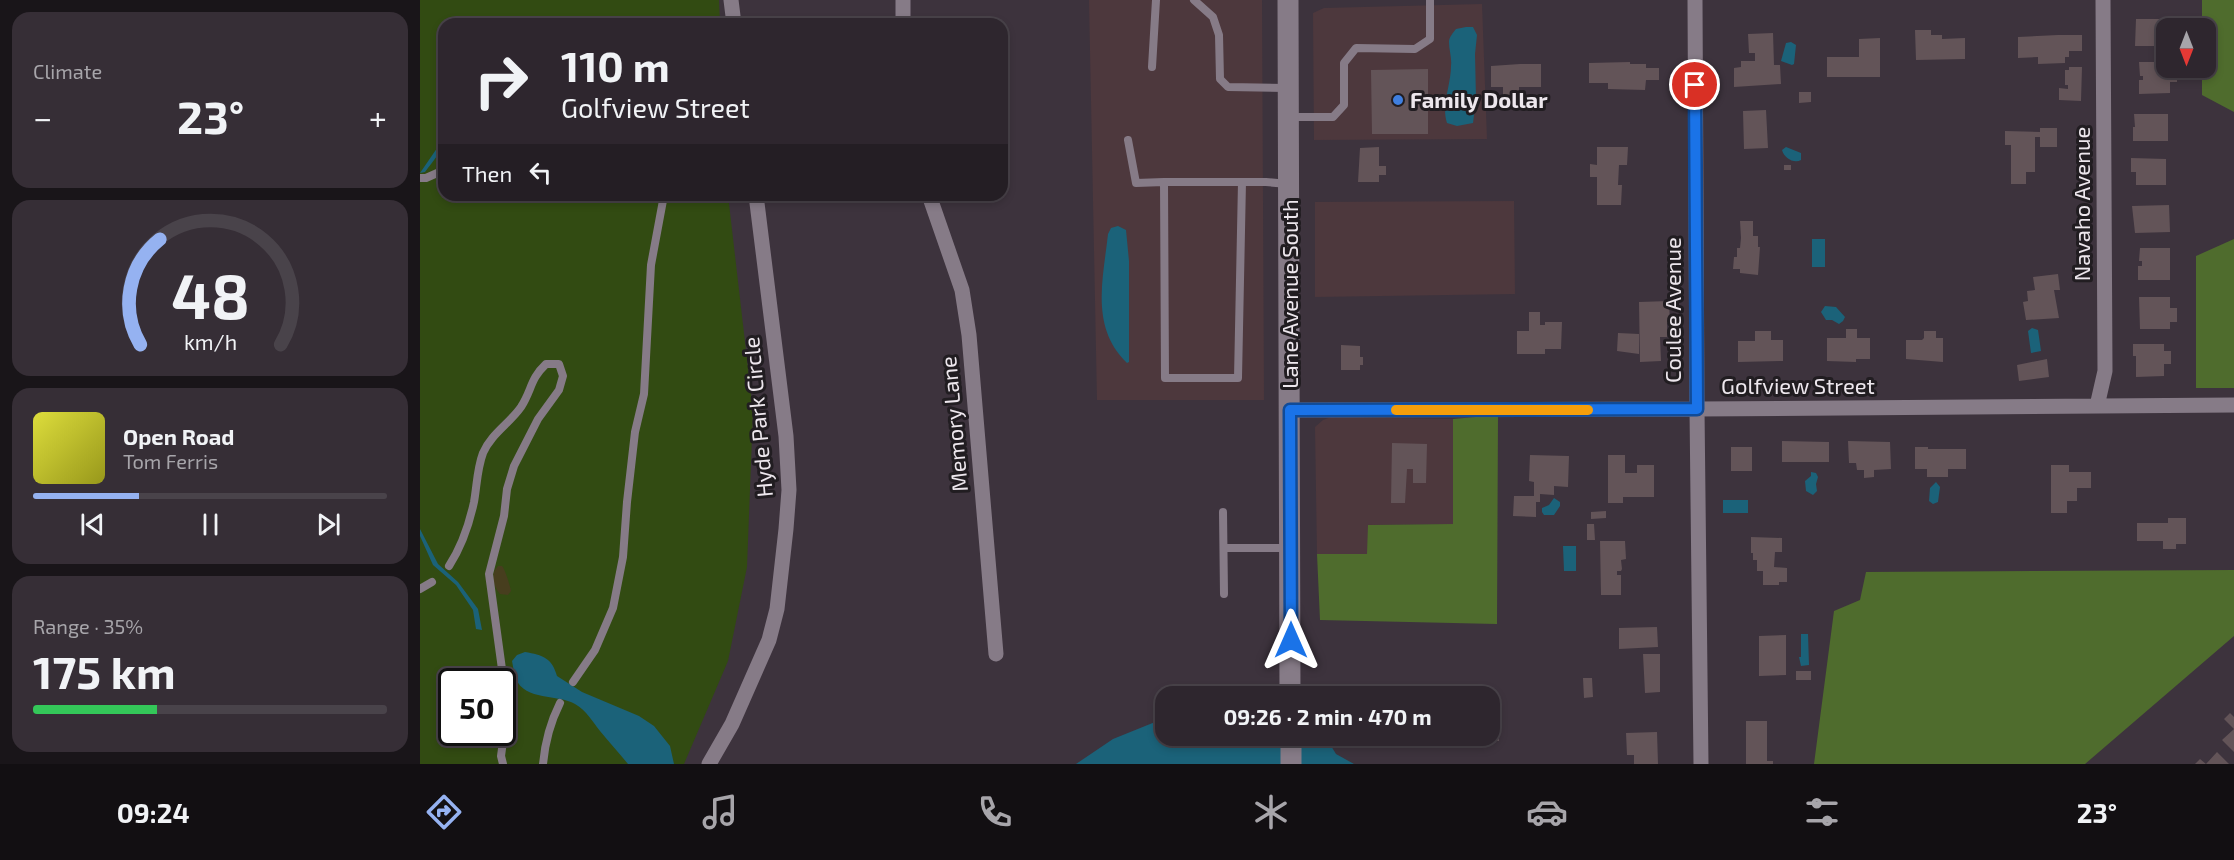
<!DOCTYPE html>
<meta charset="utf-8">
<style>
:root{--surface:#2e262e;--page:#362e36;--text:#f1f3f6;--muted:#a7a5aa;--line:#49434a;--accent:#95b2f1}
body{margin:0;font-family:"Exo 2",sans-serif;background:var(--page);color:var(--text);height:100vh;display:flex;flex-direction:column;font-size:22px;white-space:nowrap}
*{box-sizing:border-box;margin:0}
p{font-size:20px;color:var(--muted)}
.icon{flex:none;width:33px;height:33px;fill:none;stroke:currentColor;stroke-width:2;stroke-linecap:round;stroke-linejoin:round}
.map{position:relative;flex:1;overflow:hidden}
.details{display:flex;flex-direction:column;gap:12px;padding:12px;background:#191519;width:420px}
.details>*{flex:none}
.top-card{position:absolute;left:18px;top:18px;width:570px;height:183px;border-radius:18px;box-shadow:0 3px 9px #0003,0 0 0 2px var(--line);background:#2e262e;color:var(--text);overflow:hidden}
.needle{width:39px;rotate:180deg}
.controls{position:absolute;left:1736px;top:18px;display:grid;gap:12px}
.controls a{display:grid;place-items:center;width:60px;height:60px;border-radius:12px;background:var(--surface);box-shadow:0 3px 9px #0003,0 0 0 2px var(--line);font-size:30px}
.speed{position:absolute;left:18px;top:668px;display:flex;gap:12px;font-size:30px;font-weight:700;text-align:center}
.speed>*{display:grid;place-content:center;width:78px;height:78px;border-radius:50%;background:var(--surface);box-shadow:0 3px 9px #0003,0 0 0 2px var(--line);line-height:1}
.speed .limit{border:3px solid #111;border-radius:9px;background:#fff;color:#111}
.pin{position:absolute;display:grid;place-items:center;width:51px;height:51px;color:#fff;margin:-26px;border:3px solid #fff;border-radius:50%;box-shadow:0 2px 6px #0007}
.me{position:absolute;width:66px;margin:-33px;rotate:0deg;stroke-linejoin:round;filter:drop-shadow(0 0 4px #0008)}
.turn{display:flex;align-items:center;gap:21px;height:126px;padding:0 24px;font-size:27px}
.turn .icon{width:78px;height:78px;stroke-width:2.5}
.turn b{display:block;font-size:42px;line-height:51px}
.then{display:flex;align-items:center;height:57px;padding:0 24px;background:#0003;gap:12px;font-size:22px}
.big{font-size:45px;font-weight:700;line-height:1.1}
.details .widget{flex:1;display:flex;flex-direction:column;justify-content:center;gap:9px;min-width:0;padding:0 21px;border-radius:18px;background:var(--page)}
.details .dial{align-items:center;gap:0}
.dial svg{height:156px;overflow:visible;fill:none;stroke:var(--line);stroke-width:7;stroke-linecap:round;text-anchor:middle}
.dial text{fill:var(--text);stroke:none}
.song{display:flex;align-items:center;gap:18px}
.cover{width:72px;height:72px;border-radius:9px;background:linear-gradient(135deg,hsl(60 70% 55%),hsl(60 70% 35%))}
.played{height:6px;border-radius:3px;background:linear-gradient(90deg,var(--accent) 30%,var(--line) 30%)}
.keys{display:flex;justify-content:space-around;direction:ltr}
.heat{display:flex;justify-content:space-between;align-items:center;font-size:33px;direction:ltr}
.charge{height:9px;border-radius:4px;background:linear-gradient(90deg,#34c759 35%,var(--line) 0)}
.trip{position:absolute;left:735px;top:686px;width:345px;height:60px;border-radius:18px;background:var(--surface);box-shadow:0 3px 9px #0003,0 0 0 2px var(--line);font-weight:700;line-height:60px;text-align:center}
.dock{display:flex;height:96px;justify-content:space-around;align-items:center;background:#120f12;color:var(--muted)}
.dock .icon{width:42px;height:42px}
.dock .current{color:var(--accent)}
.dock b{font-size:27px;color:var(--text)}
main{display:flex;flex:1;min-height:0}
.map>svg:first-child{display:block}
.commercial{fill:#4d383d}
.green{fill:#324b12;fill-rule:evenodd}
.forest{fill:#4f6c2d}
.sand{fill:#473e1e}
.water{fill:#1b6279}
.building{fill:#635458}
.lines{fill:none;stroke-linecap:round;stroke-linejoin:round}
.lane{stroke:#867b87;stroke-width:8}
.street{stroke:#867b87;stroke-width:15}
.secondary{stroke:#867b87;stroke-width:21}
.route-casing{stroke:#114b97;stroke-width:15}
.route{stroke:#1a73e8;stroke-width:10}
.slow{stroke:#f59e0b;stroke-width:10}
.shop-dot{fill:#3f7fe0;stroke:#211d21;stroke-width:2}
.labels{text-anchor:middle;stroke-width:6;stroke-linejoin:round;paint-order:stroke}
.poi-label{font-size:22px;font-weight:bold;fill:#ede7ed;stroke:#211d21;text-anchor:start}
.street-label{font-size:22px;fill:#ede7ed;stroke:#211d21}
</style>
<main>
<section class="details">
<div class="widget"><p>Climate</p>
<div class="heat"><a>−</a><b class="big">23°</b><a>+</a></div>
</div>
<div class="widget dial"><svg viewBox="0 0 100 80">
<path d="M14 69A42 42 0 1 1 86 69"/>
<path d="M14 69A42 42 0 0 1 24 15" stroke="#95b2f1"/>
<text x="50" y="56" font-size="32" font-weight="700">48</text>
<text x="50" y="72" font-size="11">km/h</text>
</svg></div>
<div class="widget">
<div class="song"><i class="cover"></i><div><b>Open Road</b><p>Tom Ferris</p></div></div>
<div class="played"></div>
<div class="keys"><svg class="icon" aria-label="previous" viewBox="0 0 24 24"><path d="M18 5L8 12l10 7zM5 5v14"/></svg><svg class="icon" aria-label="pause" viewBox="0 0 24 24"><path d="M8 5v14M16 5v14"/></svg><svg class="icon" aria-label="next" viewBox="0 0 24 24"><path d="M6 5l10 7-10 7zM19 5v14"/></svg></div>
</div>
<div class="widget"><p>Range · 35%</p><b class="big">175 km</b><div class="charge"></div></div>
</section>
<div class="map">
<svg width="1814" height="764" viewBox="0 0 1814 764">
<rect width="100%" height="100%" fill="#3d333d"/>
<path class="commercial" d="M669 0H842L844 400H677Z
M1062 4 1067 139 894 140 893 13 904 8Z
M1094 201 1095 294 895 297V202Z
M911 417 1033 419V524L948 525V554H897L895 427 903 420Z"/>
<path class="green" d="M0 0H299L300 24H24V195H308L333 411 327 567 308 661 264 764H0ZM32 681H82V732H32Z"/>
<path class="forest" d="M1782 0H1814V112L1782 95V68H1785V28H1782Z
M1814 239V388H1776V256Z
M1078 415 1077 624 900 620 897 554H947L948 525 1033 524V419Z
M1814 570V636L1665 764H1394L1414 611 1440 600 1446 572Z"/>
<path class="sand" d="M78 566H82C85 569 90 586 91 591L88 595 80 594C73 586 70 574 78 566Z"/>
<path class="water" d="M1046 27H1053L1057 35 1055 54 1056 99 1053 123 1037 126 1027 123C1021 105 1031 85 1031 66 1032 58 1029 50 1029 42 1029 37 1033 33 1036 29Z
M1371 42 1376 45 1374 64 1372 65 1361 61 1366 43Z
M24 138C24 150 12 162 5 172L0 173Z
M1366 147 1381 153V160C1374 164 1364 158 1362 150Z
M698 226 706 230 709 261V362L707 363C670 327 683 280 688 234L691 228Z
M1392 239H1405V267H1392Z
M1405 306 1416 307 1425 317 1423 321 1419 324 1412 320H1406L1401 312Z
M1612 328 1618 330 1621 351 1611 353 1608 331Z
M1391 472 1396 473 1398 477 1396 484 1397 491 1393 495 1386 491 1385 481 1391 476Z
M1516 482 1520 487 1518 502 1513 504 1509 501 1510 488Z
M1134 498 1140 502V506L1134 515H1124L1122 512V508L1129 505Z
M1303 500H1328V513H1303Z
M0 529 18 564 38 582 58 609 62 630 56 629 53 610 36 585 13 565 0 536Z
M1143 546H1156V571H1144Z
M1381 634H1388L1389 665 1381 666 1379 657H1381Z
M105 652C123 655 132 658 137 676L162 692 219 716 234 726 250 746 254 764H208C199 753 189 742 180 731 172 721 167 711 155 704 138 694 105 701 96 679 94 674 93 666 92 661L97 655Z
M745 718 746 735 905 736 916 754 934 764H656L693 739Z"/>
<path class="building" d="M1716 19H1749V28H1746V46H1715Z
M1495 30H1511V35H1522V39L1545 38V59L1496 60Z
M1353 33 1354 65H1360L1361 84 1314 87V68L1321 67V61H1335V53H1329L1328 34Z
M1638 35H1662V51H1649V57H1645V63L1618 64V57L1598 58V37Z
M1460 38V77H1407V57H1439V39Z
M1210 62V64H1226V68H1239V80H1226L1225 90 1188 89V83H1169V63Z
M1719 62H1746V68L1757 69V82H1750V93L1719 94V80H1723V76H1720Z
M1100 64H1121V87H1099V96H1083V87H1071V66Z
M1649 67H1662L1661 101 1639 100V88L1648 89V85H1645V70H1649Z
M1008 69V134H952L951 70Z
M1379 92H1391V102L1379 103Z
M1346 110 1348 148 1324 149 1323 111Z
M1714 114H1748V141H1713V127H1715Z
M1620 128H1637V147H1620V137H1615V172H1606V184H1591V145H1585V131L1620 132Z
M959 147V166H966V175H959V182H938L940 148Z
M1177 147H1208L1207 165H1199L1198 185H1202L1201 205H1177V177H1170V164L1177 165Z
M1711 158 1746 159V185H1716V172H1711Z
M1364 165H1371V170H1364Z
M1749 205 1750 232 1715 233 1712 206Z
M1320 221H1333V236H1338V247H1340L1338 275 1320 273V269H1313L1314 257H1317V248H1320L1321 238Z
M1720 248H1750V280H1718V266H1722V261H1719Z
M1638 274 1640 290H1634L1639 318 1606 320 1603 302 1608 301 1607 291 1615 290 1613 277Z
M1719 297H1750V308H1757V322H1750V329H1720Z
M1249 301 1250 323H1247V337H1240L1241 361 1220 362 1219 302Z
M1109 312H1120V325H1125V322H1142L1141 349H1125V354H1097V331H1109Z
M1426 329H1437V338H1450V359H1436V362L1407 361V338H1426Z
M1335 331H1351V340H1363V361L1318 362V341H1335Z
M1504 331H1516V338H1523V362L1486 359V340H1502L1504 338Z
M1198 333 1219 334V354L1197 351Z
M1713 344H1744V351H1751V364H1744V376L1716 377V356H1713Z
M921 345 940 346V357H943V365H940V370H921Z
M1627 359 1629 377 1599 381 1597 365Z
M1362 441 1409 442V462H1362Z
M1428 441 1470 442 1471 469 1454 470V477L1444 478V470H1437L1436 463H1429Z
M972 443 1007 444 1006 483H993V469H987L985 503H971Z
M1311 447H1332V471H1311Z
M1495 447H1508V449H1546V469H1528V477H1507V469H1495Z
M1110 455 1149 456 1148 487 1134 486V495L1120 494V502H1116V517L1093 516 1094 496H1114V482L1109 481Z
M1188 455H1205V473H1217V465H1234V497H1203V503H1188Z
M1631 465H1649V472H1671V488H1657V501H1647V513H1631Z
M1186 511V518L1171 519V512Z
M1748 518H1766V544H1756V549H1743V541H1717V523H1748Z
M1167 524H1174L1175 540H1167Z
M1331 537 1362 538V552H1355L1354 567 1367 568V582H1359V585H1343V571H1337V560H1333V553H1331Z
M1180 541H1205L1206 559 1201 560 1202 569 1201 571H1197V575H1201V595H1181Z
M1237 627 1238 647 1199 649V628Z
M1366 635V675L1339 676V636Z
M1223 654H1240V692L1225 693Z
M1376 671H1391V680H1376Z
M1163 678H1172L1173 697 1164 698Z
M1070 697H1078L1079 741H1045V735H1070Z
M1810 713 1814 717V752L1802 740 1814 729 1804 719Z
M1326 721H1347V761H1353V764H1326Z
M1237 732 1238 764H1214V755H1207L1206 733Z
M1797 752 1809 764H1775L1780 759 1786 764Z"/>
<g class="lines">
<path class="lane" d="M774 0 793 17 799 35 800 79 808 87 867 88
M732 67 736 0
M870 117H913L924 105V63L936 48 995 49 1010 39V0
M708 140 716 183 744 182
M0 178H6L24 170
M822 182 818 378H745L744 182H846L868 184
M803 512 804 594
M804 548H869
M29 566C42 546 49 525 54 502 57 485 57 469 63 453 71 434 90 423 101 407 112 390 110 379 126 364H139L143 376 139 390 118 419 94 466 87 489 84 516 69 574 85 691V727L81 756 83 764
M0 589 12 582
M153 682 175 650 193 608 203 557 207 502 215 432 224 394 231 265 244 195
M123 764C125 742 130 723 140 703"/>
<path class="street" d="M311 0 314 24
M1275 0 1277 409 1281 764
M483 24V0
M509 195 542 290 549 335 576 654
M1677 406 1685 371 1683 0
M870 410 1277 409 1814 405
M289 764 312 724 349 640 357 609 366 529 369 490 366 436 336 195"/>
<path class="secondary" d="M868 0 870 696
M871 735V764"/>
</g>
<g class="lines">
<g class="route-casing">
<path id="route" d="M871 640 870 410 1277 409 1275 85"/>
</g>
<use href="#route" class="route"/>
<path class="slow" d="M976 410H1168"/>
</g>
<circle class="shop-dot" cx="978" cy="100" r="6"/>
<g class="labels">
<g class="poi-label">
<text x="990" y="108">Family Dollar</text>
</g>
<g class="street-label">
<text transform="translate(1662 204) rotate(-90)" y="8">Navaho Avenue</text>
<text transform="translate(870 294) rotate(-90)" y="8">Lane Avenue South</text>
<text transform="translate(1253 310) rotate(-90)" y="8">Coulee Avenue</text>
<text x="1378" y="394">Golfview Street</text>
<text transform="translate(338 417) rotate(-95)" y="8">Hyde Park Circle</text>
<text transform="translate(534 424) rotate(-95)" y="8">Memory Lane</text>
</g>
</g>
</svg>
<div class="controls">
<a><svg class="needle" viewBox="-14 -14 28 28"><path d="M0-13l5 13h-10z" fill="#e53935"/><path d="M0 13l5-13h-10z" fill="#a7a5aa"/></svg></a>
</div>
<div class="speed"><div class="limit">50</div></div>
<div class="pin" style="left:1275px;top:85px;background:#d93025"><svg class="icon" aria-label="arrive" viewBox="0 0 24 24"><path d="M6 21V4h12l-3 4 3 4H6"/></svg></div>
<svg class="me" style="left:871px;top:640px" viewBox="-20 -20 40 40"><path d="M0-17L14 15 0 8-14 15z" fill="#1a73e8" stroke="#fff" stroke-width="4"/></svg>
<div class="trip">09:26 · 2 min · 470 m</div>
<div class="top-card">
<div class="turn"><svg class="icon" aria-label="right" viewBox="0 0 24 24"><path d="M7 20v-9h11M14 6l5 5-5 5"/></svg><div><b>110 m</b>Golfview Street</div></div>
<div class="then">Then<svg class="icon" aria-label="left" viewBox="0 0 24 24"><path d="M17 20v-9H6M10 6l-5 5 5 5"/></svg></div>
</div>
</div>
</main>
<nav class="dock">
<b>09:24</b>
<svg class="icon current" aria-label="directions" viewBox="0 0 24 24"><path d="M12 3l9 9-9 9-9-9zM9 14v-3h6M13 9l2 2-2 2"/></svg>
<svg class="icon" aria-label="music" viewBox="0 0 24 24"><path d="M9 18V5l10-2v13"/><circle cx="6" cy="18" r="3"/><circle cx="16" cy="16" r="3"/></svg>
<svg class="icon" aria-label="phone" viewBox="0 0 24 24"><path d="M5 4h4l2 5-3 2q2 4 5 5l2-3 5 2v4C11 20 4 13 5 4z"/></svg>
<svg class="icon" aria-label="climate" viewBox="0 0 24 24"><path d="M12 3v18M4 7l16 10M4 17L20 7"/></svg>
<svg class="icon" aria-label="car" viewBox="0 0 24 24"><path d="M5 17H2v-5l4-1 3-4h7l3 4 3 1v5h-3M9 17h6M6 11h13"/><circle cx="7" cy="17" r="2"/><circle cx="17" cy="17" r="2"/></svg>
<svg class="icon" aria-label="filters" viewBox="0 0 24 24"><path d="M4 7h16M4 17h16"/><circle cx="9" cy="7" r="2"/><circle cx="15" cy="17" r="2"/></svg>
<b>23°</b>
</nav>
